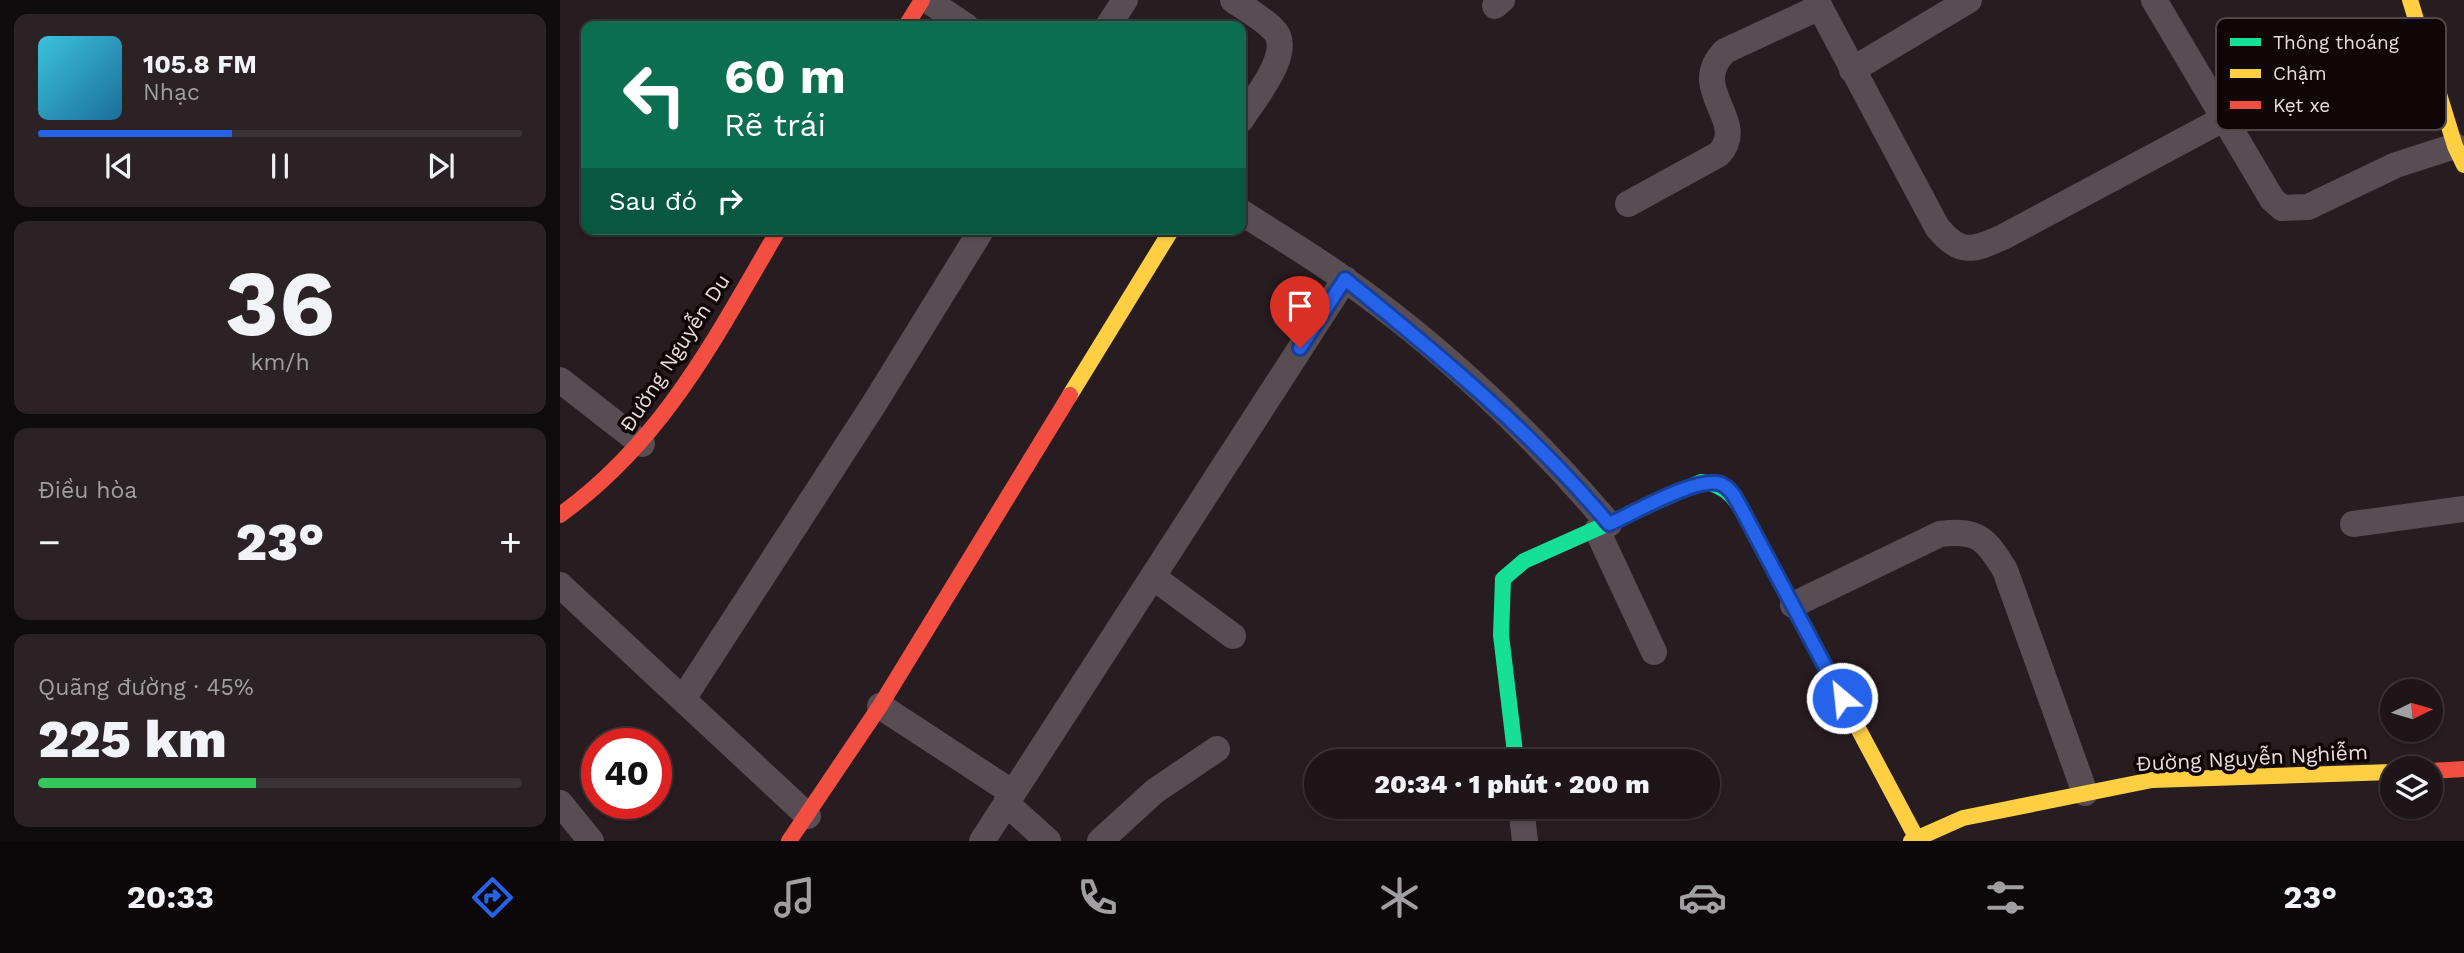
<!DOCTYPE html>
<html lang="vi">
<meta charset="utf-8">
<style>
:root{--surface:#1d1517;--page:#2a2224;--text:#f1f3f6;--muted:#a09fa1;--line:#3b3436;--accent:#2563eb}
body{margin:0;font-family:"Work Sans",sans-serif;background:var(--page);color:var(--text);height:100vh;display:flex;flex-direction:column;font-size:26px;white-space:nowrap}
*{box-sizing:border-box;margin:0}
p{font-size:23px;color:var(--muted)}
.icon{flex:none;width:38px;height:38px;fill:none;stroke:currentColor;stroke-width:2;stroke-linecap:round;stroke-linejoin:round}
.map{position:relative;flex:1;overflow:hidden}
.details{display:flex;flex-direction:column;gap:14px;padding:14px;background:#100c0d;width:560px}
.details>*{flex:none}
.hud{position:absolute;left:21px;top:21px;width:665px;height:214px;border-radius:14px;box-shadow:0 2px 5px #0004,0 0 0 2px var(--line);background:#0b6e4f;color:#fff;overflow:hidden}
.needle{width:46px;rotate:85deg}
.buttons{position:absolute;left:1820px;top:679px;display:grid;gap:14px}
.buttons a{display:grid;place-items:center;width:63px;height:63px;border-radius:50%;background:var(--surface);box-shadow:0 2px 5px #0004,0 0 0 2px var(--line);font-size:35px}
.speed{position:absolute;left:21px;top:728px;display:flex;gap:14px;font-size:35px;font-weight:700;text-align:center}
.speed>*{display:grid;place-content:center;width:91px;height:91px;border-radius:50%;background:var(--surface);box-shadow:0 2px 5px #0004,0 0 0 2px var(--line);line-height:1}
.speed .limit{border:10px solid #d22;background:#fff;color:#111}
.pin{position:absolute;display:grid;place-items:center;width:60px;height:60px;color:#fff;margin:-72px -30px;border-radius:50% 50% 50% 0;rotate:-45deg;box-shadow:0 0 7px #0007}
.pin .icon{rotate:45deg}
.me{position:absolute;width:77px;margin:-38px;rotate:332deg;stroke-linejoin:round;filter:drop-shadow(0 0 5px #0008)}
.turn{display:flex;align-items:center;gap:24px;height:147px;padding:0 28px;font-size:32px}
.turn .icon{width:91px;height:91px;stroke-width:2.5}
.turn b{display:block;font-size:49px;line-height:60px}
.then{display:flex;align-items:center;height:66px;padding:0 28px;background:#0003;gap:14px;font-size:26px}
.big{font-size:52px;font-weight:800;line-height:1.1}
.details .tile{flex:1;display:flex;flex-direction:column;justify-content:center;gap:10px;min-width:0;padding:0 24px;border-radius:14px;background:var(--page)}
.details .dial{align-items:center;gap:0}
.dial b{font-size:91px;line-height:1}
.song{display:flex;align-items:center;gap:21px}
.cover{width:84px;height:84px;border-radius:10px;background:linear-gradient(135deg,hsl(190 70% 55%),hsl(200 70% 35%))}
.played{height:7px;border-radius:4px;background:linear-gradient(90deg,var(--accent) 40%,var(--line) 40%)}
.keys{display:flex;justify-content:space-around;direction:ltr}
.heat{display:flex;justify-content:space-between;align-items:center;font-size:38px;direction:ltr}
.charge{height:10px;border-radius:5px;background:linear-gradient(90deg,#34c759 45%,var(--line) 0)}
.trip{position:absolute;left:744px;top:749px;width:416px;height:70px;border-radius:35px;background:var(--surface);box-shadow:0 2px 5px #0004,0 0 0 2px var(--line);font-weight:800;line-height:70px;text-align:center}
.dock{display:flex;height:112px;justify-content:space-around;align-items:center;background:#0c0809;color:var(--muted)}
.dock .icon{width:49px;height:49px}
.dock .selected{color:var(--accent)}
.dock b{font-size:32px;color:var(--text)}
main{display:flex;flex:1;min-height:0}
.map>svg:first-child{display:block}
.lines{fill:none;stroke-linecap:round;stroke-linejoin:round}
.street{stroke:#574d52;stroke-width:26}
.fast{stroke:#16e098;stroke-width:16}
.slow{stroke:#ffcf43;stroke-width:16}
.jam{stroke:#f24e42;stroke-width:16}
.route-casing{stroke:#184099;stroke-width:18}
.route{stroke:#2563eb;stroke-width:12}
.labels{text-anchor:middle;stroke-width:7;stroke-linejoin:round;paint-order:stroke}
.street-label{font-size:21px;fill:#e9dbde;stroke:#0e0607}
.key{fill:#0e0607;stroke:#504648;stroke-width:2}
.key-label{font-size:19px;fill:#e9dbde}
</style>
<main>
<section class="details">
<div class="tile">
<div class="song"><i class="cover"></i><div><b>105.8 FM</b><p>Nhạc</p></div></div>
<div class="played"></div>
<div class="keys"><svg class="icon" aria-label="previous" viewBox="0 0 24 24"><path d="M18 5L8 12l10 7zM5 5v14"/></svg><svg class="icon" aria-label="pause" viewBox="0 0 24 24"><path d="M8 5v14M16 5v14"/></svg><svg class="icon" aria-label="next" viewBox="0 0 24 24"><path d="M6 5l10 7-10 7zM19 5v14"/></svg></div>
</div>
<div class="tile dial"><b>36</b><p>km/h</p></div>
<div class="tile"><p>Điều hòa</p>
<div class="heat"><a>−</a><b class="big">23°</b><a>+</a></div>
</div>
<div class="tile"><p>Quãng đường · 45%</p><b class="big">225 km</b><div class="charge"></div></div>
</section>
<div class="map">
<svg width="1904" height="841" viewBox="0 0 1904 841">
<rect width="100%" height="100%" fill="#271c1f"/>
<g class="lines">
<path class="street" d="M367 0 406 26
M673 0C686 9 702 18 713 29 736 50 694 99 681 120
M1256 0 1377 227C1400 255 1412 251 1443 237L1665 118
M1594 0 1712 199 1722 208 1748 207 1836 165 1895 146
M935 6 942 0
M548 26 565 0
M1292 70 1409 0
M1068 204 1159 154C1190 120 1126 90 1165 51L1260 7
M681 212C715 234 751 255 784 279 880 346 974 435 1049 524
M0 380 82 444
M1793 524 1904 509
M1037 530 1094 652
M593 577 673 636
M0 585 248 816
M1233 605 1380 534C1418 529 1426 539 1445 570L1525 793
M123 699 314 404 422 229
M320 706 453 793
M0 803 31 841
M446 803 488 841
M961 807 965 841
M422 841 785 279
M540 841 595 791 657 749"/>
<path class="fast" d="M956 761 941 635 943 579 964 561 1141 482C1172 484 1181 508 1194 533"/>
<path class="slow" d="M1850 0 1895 146 1904 165
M510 395 612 229
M1194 533 1357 839
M1351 841 1403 818 1592 780 1832 772"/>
<path class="jam" d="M346 26 362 0
M0 515C105 439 155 338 219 229
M1871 771 1904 769
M229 841 320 706 510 395"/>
</g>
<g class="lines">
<g class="route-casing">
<path id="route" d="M740 348 785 279C879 355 971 431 1049 524 1072 514 1139 475 1161 484 1171 488 1176 499 1181 508L1282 698"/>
</g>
<use href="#route" class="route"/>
</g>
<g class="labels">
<g class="street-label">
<text transform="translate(115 353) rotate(-57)" y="7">Đường Nguyễn Du</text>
<text transform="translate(1692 758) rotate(-3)" y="7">Đường Nguyễn Nghiễm</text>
</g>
</g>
<rect x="1656" y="18" width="230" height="112" rx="10" class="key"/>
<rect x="1670" y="38" width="31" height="8" fill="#16e098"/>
<rect x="1670" y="69" width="31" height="9" fill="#ffcf43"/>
<rect x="1670" y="101" width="31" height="8" fill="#f24e42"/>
<g class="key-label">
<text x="1713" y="49">Thông thoáng</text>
<text x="1713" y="80">Chậm</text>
<text x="1713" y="112">Kẹt xe</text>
</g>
</svg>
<div class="buttons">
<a><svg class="needle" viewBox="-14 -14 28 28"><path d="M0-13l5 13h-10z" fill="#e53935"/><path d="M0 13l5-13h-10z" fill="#a09fa1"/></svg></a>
<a><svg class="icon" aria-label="layers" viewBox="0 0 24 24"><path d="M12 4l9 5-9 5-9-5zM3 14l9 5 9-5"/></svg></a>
</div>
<div class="speed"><div class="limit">40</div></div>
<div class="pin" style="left:740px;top:348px;background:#d93025"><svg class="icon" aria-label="arrive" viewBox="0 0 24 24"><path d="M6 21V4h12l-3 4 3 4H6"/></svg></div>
<svg class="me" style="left:1282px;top:698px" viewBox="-20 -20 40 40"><circle r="17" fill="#2563eb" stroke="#fff" stroke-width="3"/><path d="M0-11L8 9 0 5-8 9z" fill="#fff"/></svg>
<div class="trip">20:34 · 1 phút · 200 m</div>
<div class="hud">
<div class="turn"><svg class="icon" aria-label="left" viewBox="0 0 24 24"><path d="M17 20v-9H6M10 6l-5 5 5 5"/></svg><div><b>60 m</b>Rẽ trái</div></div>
<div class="then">Sau đó<svg class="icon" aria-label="right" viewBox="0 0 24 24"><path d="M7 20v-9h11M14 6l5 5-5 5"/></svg></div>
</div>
</div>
</main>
<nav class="dock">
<b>20:33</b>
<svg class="icon selected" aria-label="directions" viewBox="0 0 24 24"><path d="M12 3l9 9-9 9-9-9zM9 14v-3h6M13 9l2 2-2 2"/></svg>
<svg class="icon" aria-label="music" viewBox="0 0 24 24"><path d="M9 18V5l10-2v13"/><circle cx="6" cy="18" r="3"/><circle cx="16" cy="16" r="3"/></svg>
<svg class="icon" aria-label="phone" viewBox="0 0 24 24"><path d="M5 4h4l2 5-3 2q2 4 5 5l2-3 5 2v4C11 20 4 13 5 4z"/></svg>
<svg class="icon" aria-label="climate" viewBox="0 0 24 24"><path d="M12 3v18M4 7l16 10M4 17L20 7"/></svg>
<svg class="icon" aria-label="car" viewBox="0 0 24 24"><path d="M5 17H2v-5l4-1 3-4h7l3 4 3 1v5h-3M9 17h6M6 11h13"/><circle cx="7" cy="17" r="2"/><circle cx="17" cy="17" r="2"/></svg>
<svg class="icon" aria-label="filters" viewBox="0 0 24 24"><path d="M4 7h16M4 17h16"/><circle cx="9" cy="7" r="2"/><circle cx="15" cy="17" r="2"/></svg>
<b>23°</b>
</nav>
